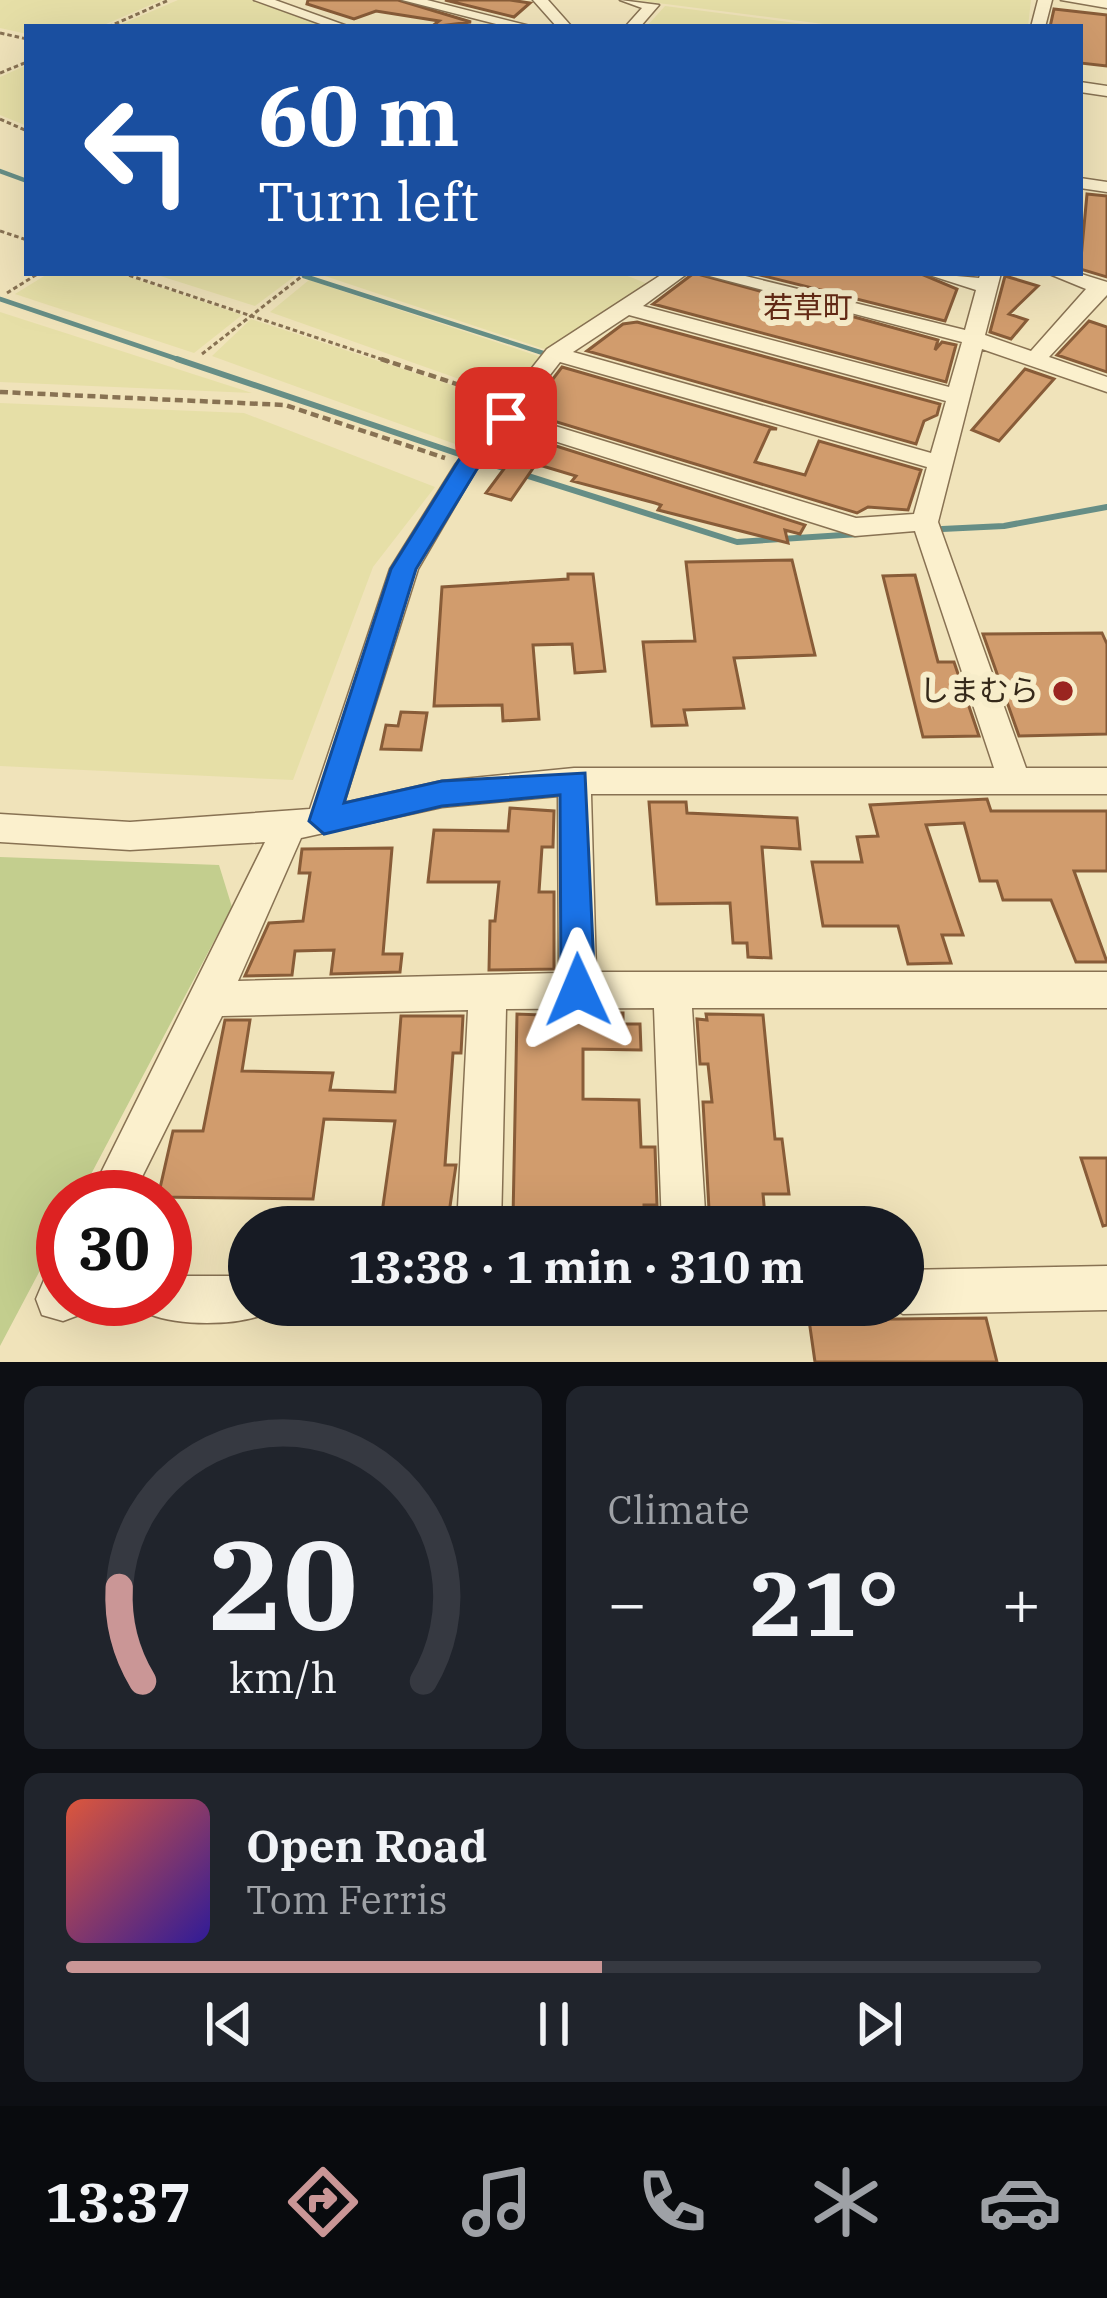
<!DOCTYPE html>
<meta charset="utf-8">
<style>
:root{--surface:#171b24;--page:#20242c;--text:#f1f3f6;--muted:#9ea1a6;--line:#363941;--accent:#ca9696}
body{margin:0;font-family:"IBM Plex Serif","Noto Sans JP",serif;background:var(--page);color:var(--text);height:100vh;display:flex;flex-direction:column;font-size:45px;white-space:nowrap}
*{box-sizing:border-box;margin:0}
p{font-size:39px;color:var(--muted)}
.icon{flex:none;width:66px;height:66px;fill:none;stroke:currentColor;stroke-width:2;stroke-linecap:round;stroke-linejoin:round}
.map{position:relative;height:1362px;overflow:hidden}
.sheet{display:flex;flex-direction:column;gap:24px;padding:24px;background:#0d0f14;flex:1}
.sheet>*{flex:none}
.banner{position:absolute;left:24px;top:24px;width:1059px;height:252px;border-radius:0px;box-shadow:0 12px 48px #0002;background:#1a4fa0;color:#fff;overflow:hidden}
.speed{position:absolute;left:36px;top:1170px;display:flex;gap:24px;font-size:60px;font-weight:700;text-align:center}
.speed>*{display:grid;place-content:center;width:156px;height:156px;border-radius:50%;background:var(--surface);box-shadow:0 12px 48px #0002;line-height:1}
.speed .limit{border:18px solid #d22;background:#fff;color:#111}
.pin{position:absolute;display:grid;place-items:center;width:102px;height:102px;color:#fff;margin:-51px;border-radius:24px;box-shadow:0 6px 18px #0006}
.me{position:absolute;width:132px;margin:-66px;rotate:359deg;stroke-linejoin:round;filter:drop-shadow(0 0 9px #0008)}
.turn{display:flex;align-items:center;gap:42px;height:252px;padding:0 36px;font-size:54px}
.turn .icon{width:156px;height:156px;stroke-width:2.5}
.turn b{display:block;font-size:84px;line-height:102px}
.big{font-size:90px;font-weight:700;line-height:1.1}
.sheet .widget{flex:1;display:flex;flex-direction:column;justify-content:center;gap:18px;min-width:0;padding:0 42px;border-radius:18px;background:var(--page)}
.sheet .dial{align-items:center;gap:0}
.dial svg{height:312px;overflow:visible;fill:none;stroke:var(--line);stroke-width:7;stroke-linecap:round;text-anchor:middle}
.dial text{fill:var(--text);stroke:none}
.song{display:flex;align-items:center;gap:36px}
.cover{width:144px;height:144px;border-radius:18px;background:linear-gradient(135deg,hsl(10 70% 55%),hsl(250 70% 35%))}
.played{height:12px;border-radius:6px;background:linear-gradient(90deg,var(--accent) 55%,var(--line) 55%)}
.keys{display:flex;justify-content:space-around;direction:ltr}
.heat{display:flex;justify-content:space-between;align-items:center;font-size:66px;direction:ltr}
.sheet .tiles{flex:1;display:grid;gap:24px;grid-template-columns:1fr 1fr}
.widget:last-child{grid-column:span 2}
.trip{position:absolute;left:228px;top:1206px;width:696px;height:120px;border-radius:60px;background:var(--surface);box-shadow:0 12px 48px #0002;font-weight:700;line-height:120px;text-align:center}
.menu{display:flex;height:192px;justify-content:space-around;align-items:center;background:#090b0e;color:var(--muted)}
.menu .icon{width:84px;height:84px}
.menu .active{color:var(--accent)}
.menu b{font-size:54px;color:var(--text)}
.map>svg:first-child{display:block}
.farmland{fill:#e6dfa7}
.green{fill:#c3ce8e}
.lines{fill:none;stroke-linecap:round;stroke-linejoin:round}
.stream-far1{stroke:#668e86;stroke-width:4.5}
.stream{stroke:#668e86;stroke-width:6}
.building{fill:#d19c6d;stroke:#885c38;stroke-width:3}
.minor-casing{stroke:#887253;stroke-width:3}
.path-far1{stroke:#887253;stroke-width:3;stroke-dasharray:4.5 3;stroke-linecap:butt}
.path{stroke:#887253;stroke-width:4.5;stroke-dasharray:8 4.5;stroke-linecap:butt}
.minor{fill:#fbf0cd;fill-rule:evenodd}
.route{fill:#1a73e8;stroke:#114b97;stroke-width:3}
.poi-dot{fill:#9a2520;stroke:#f7edca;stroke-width:4.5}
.labels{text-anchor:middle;stroke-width:12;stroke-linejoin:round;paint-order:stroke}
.far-quarter-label{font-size:30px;fill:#652b16;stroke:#f7edca}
.poi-label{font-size:30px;fill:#35291a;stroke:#f7edca;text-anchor:end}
</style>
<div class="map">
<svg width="1107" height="1362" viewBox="0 0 1107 1362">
<rect width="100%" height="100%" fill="#f0e3ba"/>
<path class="farmland" d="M0 0H162L99 27H27V34L0 28Z
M178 0H251L329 27H115Z
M634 0H1031L1028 27H848Z
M665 6 827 27H646Z
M27 65V126L0 115V77Z
M49 273H118L242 315 194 353 15 294Z
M151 273H287L295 276 255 306Z
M316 273H620L648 284 547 350Z
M309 280 541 357 510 397 270 312Z
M0 312 252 393 0 382Z
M251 319 506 403 469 449 212 356Z
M0 403 244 413 435 487 373 567 293 780 0 766Z"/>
<path class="green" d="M0 857 219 865 232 907 79 1197H63V1227L0 1346Z"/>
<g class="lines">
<path class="stream-far1" d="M0 171 27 181
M304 276 546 354
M0 299 186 362"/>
<path class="stream" d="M177 359 465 456
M481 461 737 542 859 534
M942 529 1004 526 1107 507"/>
</g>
<path class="building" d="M308 0H398L471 22 431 27 439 21 376 11 354 19 307 4Z
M445 0H510L530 3 514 17Z
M1054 9 1107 15V66L1080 63V27H1050Z
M1087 194 1107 196V277L1080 269Z
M694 273 938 340 935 350 942 342 956 345 946 382 653 304Z
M752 273H919L957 289 945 321Z
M1005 276 1038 286 1009 314 1027 320 1011 339 990 332Z
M1089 321 1107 327V372L1057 355Z
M637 322 940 404 937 415 924 421 916 444 587 351 623 324Z
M562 367 777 429H770L755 462 805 475 819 441 921 470 908 510 868 507 857 513 527 413Z
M1025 369 1054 379 999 441 972 430Z
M512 432 805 525 800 534 785 530 788 543 658 510 661 505 655 503 572 481 576 476 536 464 511 500 486 493 512 458 496 452Z
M792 560 815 655 734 658 744 708 684 710 687 725 652 726 643 642 695 641 686 562Z
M568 574H593L605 671 575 673 572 644 533 645 539 719 503 721 502 705 434 706 442 587 568 579Z
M915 575 938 662H954L979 736 923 737 883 576Z
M1102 633 1107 644V734L1019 736 983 634Z
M401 712 427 713 421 750 381 749 386 725 398 726Z
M987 799 991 811H1107V871H1074L1107 962H1076L1051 900H1003L997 881H980L964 823 926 825 963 935H942L951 963 908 964 898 926H823L812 862H862L857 837 878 836 870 805Z
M649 802H686L687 813 797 818 800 849 762 847 771 958 748 957 747 943H733L730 903 657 904Z
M510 808 554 811 553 847H542L539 892H554V969L489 970 490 921H495L499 882H428L434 830 508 831Z
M392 848 383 954H402L400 972 331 974 334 950 295 951 292 975 245 976 269 923 303 921 310 873H299L302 849Z
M593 1013H623V1024H640L641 1050 583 1049V1099L639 1100 641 1147H655L657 1205H644V1227H592V1218L513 1219 517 1014 593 1017Z
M706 1014 763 1015 775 1139H782L789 1194H763L766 1227H710L703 1102H712L708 1064H700L697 1019 707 1020Z
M401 1016H463L461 1053H453L445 1165H456L447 1227H380L395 1121 324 1119 313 1199 158 1197 173 1131H203L225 1020H250L242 1071 333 1073 330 1090 395 1092Z
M1081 1158H1107V1225L1103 1226Z
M986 1318 997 1362H815L809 1320Z"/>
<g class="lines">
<g class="minor-casing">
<path id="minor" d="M254 0H275L350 27H329Z
M402 0H427L534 27H508Z
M533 0H548L572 27H557Z
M620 0 659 5 640 27H625L642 8Z
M1038 0H1052L1045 27H1031Z
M1061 0H1107V8Z
M1080 82 1107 86V96L1080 92Z
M1080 178 1107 182V192L1080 188Z
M664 273H688L643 306 949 387 962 342 698 273H733L965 330 976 290 923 273 979 278 981 273H1001L985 335 1031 351 1086 289 1047 273H1078L1107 282V295L1049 357 1107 377V392L982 349 938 522 1026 768H1107V794H591L596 972H1107V1008H692L706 1227H662L654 1008 506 1009 501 1227H457L468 1010 222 1016 132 1197H89L265 842 130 850 0 842V814L130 822 310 809 390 569 455 465 547 349ZM629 315 946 401 931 453 573 352ZM560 362 927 467 914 514 856 518 519 415ZM510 427 855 536 915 531 994 768H574L442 781 344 803 418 569 477 468ZM558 796 559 973 238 981 301 838 442 807Z
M1107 1266V1310L903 1314 886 1305H903V1270Z
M63 1267V1299H85L79 1315 63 1321 42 1315 36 1299 47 1273Z
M165 1276H249V1305H268L265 1314C235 1326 179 1326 149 1314L143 1299H165Z"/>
</g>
<path class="path-far1" d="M108 27 169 0
M0 33 27 39
M0 73 27 62
M0 119 27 131
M0 231 27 240
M122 273 390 362
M7 293 39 273
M202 354 306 273"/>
<path class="path" d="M381 359 493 396
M0 392 285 405 445 458"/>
<use href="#minor" class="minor"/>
</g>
<path class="route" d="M498 413 517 418 477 469 416 569 344 803 442 781 585 773 595 990 590 1001 578 1006 566 1001 561 990 560 795 442 806 324 834 309 821 391 569 459 460Z"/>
<circle class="poi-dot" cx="1063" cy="691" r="12"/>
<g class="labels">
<g class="far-quarter-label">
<text x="808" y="318">若草町</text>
</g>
<g class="poi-label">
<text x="1039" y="701">しまむら</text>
</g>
</g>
</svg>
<div class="speed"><div class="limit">30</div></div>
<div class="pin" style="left:506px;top:418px;background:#d93025"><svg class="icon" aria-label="arrive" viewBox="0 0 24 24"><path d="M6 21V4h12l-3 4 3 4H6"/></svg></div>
<svg class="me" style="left:578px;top:990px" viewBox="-20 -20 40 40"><path d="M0-17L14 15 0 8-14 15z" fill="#1a73e8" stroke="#fff" stroke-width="4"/></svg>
<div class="trip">13:38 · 1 min · 310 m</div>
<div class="banner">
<div class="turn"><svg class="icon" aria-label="left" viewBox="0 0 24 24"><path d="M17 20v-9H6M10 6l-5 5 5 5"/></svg><div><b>60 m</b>Turn left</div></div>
</div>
</div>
<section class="sheet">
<div class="tiles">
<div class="widget dial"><svg viewBox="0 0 100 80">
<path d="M14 69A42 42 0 1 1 86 69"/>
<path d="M14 69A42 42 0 0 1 8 45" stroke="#ca9696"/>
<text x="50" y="56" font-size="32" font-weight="700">20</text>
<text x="50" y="72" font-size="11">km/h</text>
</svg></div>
<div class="widget"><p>Climate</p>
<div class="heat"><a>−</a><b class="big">21°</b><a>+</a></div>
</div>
<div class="widget">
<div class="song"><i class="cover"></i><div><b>Open Road</b><p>Tom Ferris</p></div></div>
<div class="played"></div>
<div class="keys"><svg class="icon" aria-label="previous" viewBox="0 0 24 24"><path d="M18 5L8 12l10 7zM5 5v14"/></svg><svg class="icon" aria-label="pause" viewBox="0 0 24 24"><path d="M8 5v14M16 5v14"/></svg><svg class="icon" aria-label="next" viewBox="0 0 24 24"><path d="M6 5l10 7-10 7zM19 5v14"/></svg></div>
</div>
</div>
</section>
<nav class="menu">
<b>13:37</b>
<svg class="icon active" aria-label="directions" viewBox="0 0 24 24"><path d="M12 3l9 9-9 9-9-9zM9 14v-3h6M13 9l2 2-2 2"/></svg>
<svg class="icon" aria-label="music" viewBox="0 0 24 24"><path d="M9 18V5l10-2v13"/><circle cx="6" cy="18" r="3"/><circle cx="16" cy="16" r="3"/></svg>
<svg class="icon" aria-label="phone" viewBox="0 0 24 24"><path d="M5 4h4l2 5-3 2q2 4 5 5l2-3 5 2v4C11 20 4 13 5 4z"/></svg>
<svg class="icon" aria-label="climate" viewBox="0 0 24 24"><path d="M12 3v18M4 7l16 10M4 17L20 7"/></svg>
<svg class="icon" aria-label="car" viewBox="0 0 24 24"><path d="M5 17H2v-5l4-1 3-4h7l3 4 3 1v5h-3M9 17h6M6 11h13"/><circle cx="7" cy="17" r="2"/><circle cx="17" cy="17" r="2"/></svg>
</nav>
